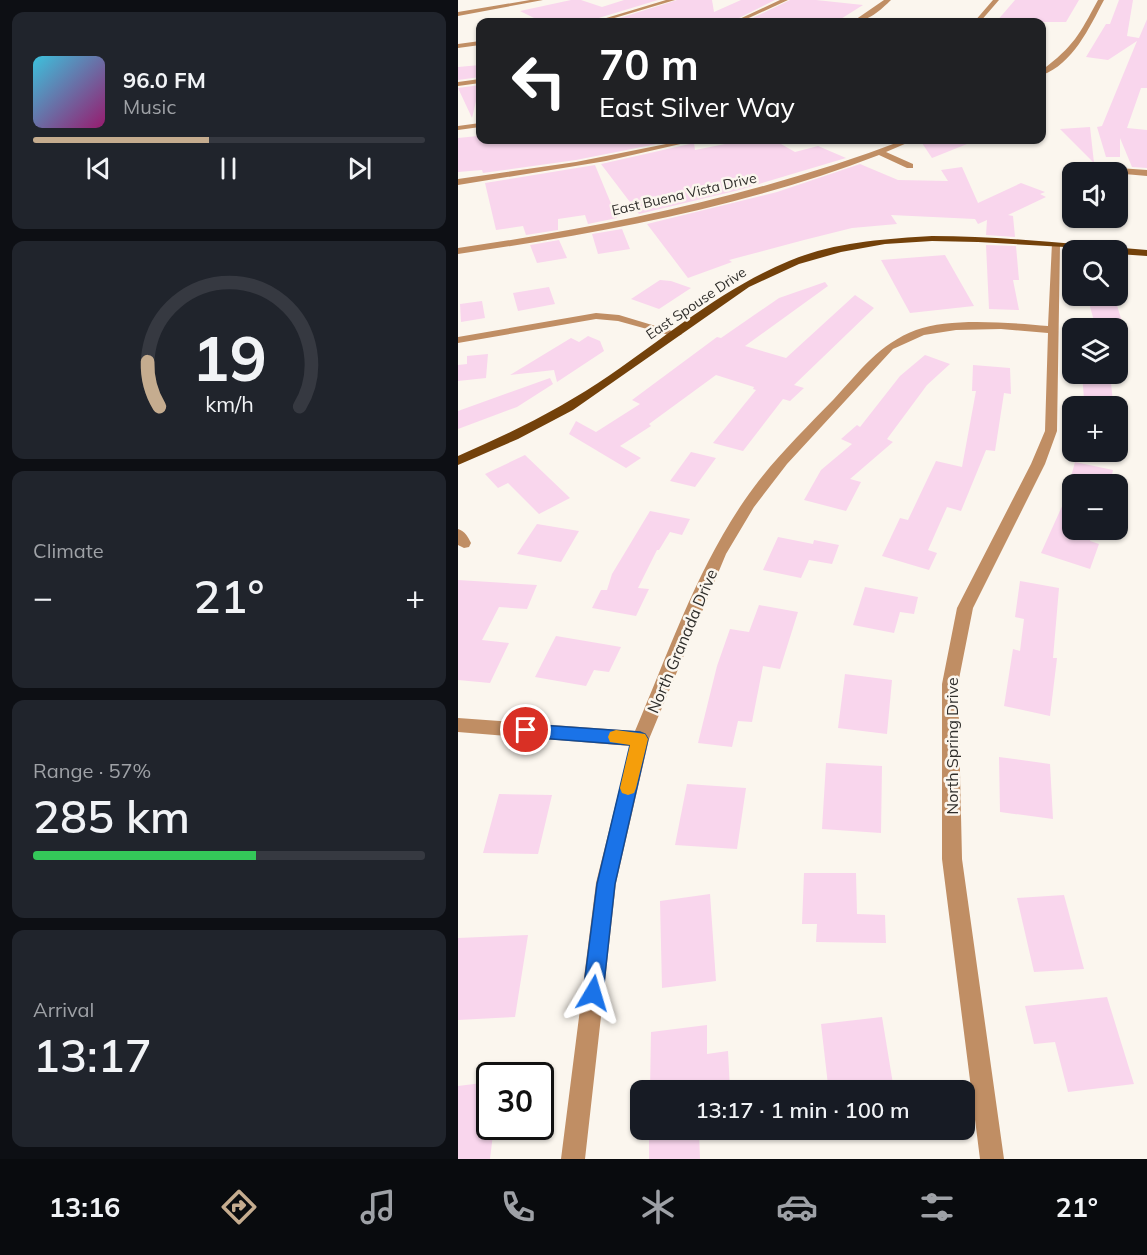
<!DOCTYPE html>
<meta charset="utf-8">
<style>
:root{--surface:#171b24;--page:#20242c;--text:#f1f3f6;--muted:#9ea1a6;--line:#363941;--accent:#c5ac8f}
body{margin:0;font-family:Mulish,sans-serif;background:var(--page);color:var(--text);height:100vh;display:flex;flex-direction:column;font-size:22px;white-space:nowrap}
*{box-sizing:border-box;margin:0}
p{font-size:20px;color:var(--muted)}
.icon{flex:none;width:33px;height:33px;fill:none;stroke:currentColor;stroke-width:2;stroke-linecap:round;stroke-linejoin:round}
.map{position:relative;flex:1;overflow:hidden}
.side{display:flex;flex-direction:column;gap:12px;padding:12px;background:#0d0f14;width:458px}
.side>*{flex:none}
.hud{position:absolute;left:18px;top:18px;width:570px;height:126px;border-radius:12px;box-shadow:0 2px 4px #0004;background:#202124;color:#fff;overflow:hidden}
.controls{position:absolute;left:604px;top:162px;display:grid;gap:12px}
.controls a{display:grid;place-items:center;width:66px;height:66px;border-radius:12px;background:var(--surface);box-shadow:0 2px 4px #0004;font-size:30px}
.speed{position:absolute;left:18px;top:1062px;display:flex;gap:12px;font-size:30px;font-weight:700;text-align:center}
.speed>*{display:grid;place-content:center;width:78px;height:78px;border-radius:50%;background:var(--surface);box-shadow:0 2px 4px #0004;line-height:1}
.speed .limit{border:3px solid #111;border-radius:9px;background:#fff;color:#111}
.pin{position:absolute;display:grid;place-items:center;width:51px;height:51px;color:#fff;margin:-26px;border:3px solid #fff;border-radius:50%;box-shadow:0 2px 6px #0007}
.me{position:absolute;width:66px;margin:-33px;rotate:7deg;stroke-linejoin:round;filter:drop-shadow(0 0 4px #0008)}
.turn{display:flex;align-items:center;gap:21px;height:126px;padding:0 24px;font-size:27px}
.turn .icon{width:78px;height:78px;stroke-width:2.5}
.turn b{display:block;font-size:42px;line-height:51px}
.big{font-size:45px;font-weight:600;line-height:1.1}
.side .widget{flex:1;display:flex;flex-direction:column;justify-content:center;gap:9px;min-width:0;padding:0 21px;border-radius:12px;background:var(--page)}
.side .dial{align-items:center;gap:0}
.dial svg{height:156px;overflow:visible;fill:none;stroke:var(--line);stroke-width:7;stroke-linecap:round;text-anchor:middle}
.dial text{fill:var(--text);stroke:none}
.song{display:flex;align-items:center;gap:18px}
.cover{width:72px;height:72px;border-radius:9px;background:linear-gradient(135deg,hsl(190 70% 55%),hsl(320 70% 35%))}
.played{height:6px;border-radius:3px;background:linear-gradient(90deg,var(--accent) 45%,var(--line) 45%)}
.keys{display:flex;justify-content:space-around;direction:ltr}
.heat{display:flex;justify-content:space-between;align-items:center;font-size:33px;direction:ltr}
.charge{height:9px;border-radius:4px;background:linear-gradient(90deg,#34c759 57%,var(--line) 0)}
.trip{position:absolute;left:172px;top:1080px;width:345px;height:60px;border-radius:12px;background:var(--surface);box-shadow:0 2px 4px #0004;font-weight:600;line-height:60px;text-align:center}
.tab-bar{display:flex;height:96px;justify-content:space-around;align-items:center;background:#090b0e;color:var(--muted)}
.tab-bar .icon{width:42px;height:42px}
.tab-bar .selected{color:var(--accent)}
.tab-bar b{font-size:27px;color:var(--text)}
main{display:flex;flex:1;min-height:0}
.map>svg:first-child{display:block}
.building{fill:#f9d6ed}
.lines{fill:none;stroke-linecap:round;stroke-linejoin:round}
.minor{fill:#c08e64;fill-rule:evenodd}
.major{fill:#73410a;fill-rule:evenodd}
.route{fill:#1a73e8;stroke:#114b97;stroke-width:1.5}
.slow{fill:#f59e0b}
.labels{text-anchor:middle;stroke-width:5;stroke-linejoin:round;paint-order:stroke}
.far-street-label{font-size:14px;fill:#2f2e2b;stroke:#fbf6ee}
.street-label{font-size:16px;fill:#2f2e2b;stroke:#fbf6ee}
</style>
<main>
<section class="side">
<div class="widget">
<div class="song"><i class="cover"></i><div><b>96.0 FM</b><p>Music</p></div></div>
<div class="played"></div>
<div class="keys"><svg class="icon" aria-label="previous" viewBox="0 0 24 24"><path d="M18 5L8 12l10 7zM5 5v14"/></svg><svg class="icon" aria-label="pause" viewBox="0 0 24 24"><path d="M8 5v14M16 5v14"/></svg><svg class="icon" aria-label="next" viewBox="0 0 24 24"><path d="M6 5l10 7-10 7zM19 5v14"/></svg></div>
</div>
<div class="widget dial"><svg viewBox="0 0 100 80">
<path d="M14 69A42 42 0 1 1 86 69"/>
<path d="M14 69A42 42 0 0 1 8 46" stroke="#c5ac8f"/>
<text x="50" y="56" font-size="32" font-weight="700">19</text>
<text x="50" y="72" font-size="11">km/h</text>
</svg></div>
<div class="widget"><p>Climate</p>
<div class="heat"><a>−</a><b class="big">21°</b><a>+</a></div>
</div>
<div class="widget"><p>Range · 57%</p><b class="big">285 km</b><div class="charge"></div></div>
<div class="widget"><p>Arrival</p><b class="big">13:17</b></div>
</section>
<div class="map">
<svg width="690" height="1159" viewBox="0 0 690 1159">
<rect width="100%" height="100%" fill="#fbf6ee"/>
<path class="building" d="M113 0H123L144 7 166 0H200L134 20 133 22H84L62 11Z
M219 0H254L256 12 283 0H317L273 22H149Z
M332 0H358L405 5 378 22 341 18 332 22H286Z
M557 0H621L608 22H538Z
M661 0H675L669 36 681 38 690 17V88H683L669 128 690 130V168L674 167 662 138V157H648L639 127 644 126 679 41 650 60 628 57 648 24H652Z
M22 65V77L0 80V67Z
M22 85V97H19L14 118 0 88Z
M632 127 636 163 602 129Z
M20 136 21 140H219L118 160 25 173 24 170 0 172V138Z
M287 140H316L337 152 360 146 388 158 281 190 181 214 143 164 236 143 237 150Z
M462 140H519L474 158Z
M402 164 440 180 490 181 483 170 504 167 520 203 563 183 587 192 582 194 588 197 550 215 555 216 557 237 528 235 529 220 520 224 517 219 433 215 439 224 394 228 346 240 271 260 274 262 230 278 189 224 319 192Z
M137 165 159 218 130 224 127 215 100 219V230L68 235 65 226 38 230 27 183Z
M164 229 172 249 140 254 134 234Z
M101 240 109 258 79 263 72 245Z
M528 245 558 246 561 280H555L561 310 531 309Z
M487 255 516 306 452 313 423 260Z
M202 280 213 281 233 288 201 309 173 299Z
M367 282 370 286 287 346 328 358 397 295 416 308 336 385 346 388 332 401 325 399 285 451 255 443 298 390 295 389 296 387 258 375 191 424 193 426 162 446 183 458 168 468 111 434 118 421 138 432 182 404 174 400 259 337 263 338 321 298Z
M91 287 97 304 60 311 55 293Z
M629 296H656L666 328H638Z
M24 301 27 318 3 322 2 304Z
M130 336 142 341 146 351 99 382 96 370 52 375 113 338 121 342Z
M30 354 28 378 0 381V365L9 364V356Z
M467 355 492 364 469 385 429 439 435 442 392 479 403 482 388 511 346 500 363 470 394 444 383 439 399 425 402 427 442 376Z
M515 365 552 368 553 394 546 393 537 451 528 450 503 511 489 507 470 550 479 553 471 570 424 556 442 518 450 520 478 461 504 467 518 391H514Z
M624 374H652L655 402 626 399Z
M92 378 95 384 59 407 0 429V411Z
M233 452 258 458 237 487 212 481Z
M67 455 112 498 81 514 50 483 40 488 27 474Z
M617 462 655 470 652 484H615V530H636L632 541 641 544 632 569 583 553 614 484H611Z
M192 511 232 519 224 535 212 532 201 550H199L180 588 191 589 178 616 134 608 143 590H149L154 574Z
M79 524 121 531 103 562 59 554Z
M320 537 355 544 356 540 381 545 374 564 351 560 343 578 305 570Z
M0 580 79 585 69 609 41 607 24 640 51 643 32 683 0 680Z
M562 581 601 588 595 658H599L592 716 546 706 555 649 562 651 566 619 557 617Z
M407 587 460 597 456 614 442 612 436 633 395 625Z
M301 605 340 612 322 669 305 666 294 722 280 721 274 747 240 743 259 666 272 629 291 632Z
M98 636 163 647 151 672 136 670 128 686 77 677Z
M387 674 434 680 429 734 380 728Z
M541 757 592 764 595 819 542 812Z
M368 763 424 766 423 833 364 829Z
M229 784 288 788 279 849 217 845Z
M41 794 94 795 80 854 25 853Z
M346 873H398L399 914 427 915 428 943 358 942 359 924H344Z
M252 894 258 981 204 988 202 901Z
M606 895 626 969 576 972 559 898Z
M70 935 57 1017 0 1020V938Z
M649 997 676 1084 610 1092 597 1042 576 1044 567 1006Z
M424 1017 436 1090H385L384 1083 370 1085 363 1024Z
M249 1025V1054L270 1051 272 1090H192L193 1032Z
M32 1082V1126H36L32 1159H0V1086Z
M191 1130H241L242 1159H191Z"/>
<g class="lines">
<path class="minor" d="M72 0H85L0 16V12Z
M208 0H217L143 22H135Z
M322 0H330L282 22H275Z
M426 0H433C423 10 408 23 394 22Z
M535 0H541L522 22H516Z
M640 0H646C631 28 615 64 584 75V70C616 46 621 35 640 0Z
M22 41V45L0 48V44Z
M22 79V83L0 86V82Z
M22 123V127L0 130V126Z
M228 140H240L148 161 0 185V179L118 162Z
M446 140H456L428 152 455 164V168H449L421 155C286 207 143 233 0 254V248C153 226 301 195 446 140Z
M647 167 690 170V176L644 172 643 170Z
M594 243 602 245 599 431 587 464 515 608 500 684 504 859 546 1159H522L484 859V684L499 608 573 464 587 431 590 333 543 329 498 330 466 335 435 349 329 464 296 507 268 554 191 739 158 883 127 1159H103L138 883 172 746 0 732V718L177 731C210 654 238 571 286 501 311 464 344 432 376 399 402 371 421 344 458 330 493 317 553 323 590 326Z
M138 313 161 315 224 334 218 337 160 321 138 319 0 343V337Z
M0 529C7 531 10 537 13 543L11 547 6 548 0 545Z"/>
<path class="major" d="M474 236C546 236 618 245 690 250V256L660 254V250L520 242 474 241 427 244 383 252 341 264 291 287 115 410 60 439 0 465V456C53 433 104 408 152 375 210 335 265 288 331 261 376 242 426 239 474 236Z"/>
</g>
<path class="route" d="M68 724 182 732 187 734 190 739 157 884 145 993 142 1000 135 1003 128 1000 125 993 139 884 172 745 68 737 62 735 60 730 62 726Z"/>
<path class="slow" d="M158 730 187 734 190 739 178 788 176 793 170 795 164 793 162 788 172 745 152 742 150 737 152 732Z"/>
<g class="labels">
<g class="far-street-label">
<text transform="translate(226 194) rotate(-13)" y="5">East Buena Vista Drive</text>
<text transform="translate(238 303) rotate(-34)" y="5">East Spouse Drive</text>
</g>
<g class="street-label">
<text transform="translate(224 641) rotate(-67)" y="6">North Granada Drive</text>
<text transform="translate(494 746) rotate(-90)" y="6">North Spring Drive</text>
</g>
</g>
</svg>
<div class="controls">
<a><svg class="icon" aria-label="sound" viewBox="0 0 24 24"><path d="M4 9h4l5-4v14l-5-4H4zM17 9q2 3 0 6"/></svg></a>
<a><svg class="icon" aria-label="search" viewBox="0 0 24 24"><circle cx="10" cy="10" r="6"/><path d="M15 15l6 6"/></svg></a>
<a><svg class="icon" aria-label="layers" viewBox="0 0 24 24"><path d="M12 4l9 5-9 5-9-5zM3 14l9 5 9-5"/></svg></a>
<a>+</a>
<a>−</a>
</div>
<div class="speed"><div class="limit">30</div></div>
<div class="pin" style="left:68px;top:730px;background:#d93025"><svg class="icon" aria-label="arrive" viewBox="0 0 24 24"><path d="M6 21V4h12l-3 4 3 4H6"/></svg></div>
<svg class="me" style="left:135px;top:993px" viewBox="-20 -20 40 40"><path d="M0-17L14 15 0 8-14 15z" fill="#1a73e8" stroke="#fff" stroke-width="4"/></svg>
<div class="trip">13:17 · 1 min · 100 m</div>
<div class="hud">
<div class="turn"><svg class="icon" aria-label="left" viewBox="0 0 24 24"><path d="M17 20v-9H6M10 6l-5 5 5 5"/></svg><div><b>70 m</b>East Silver Way</div></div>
</div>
</div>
</main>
<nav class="tab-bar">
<b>13:16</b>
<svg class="icon selected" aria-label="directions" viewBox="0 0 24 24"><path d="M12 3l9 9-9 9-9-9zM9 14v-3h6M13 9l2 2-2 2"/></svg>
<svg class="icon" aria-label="music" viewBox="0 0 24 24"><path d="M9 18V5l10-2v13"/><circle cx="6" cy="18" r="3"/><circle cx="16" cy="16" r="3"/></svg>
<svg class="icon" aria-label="phone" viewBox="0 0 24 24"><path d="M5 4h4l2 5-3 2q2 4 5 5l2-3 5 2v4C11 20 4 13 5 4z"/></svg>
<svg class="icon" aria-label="climate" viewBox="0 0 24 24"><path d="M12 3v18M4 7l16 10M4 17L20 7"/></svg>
<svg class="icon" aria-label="car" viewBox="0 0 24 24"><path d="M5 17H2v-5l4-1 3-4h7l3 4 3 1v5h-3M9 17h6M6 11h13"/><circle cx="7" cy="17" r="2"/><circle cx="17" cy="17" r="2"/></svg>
<svg class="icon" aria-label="filters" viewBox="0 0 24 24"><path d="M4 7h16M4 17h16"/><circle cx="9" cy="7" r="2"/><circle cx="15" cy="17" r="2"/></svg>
<b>21°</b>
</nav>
